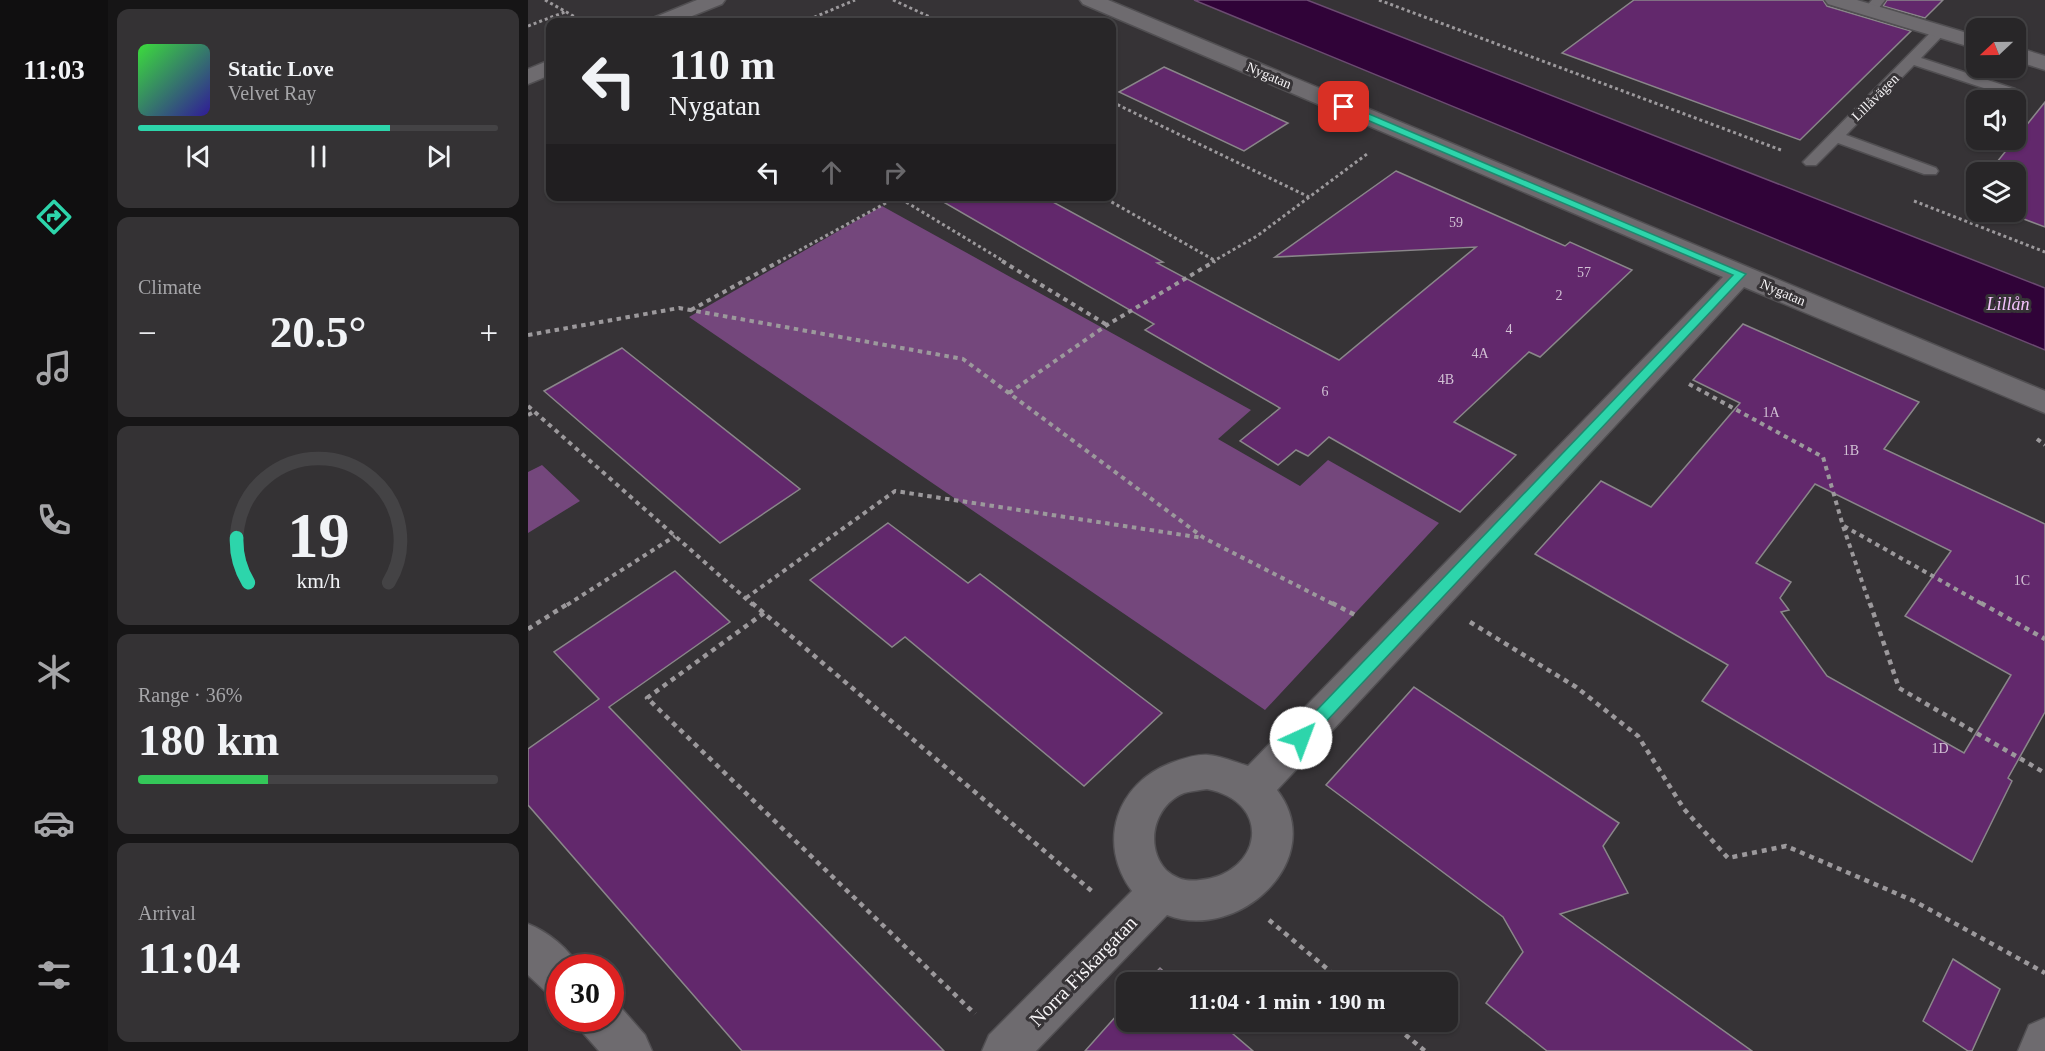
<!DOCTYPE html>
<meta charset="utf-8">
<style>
:root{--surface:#282628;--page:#343234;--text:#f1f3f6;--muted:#a5a5a8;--line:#444345;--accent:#2dd5ab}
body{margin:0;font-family:Georgia,serif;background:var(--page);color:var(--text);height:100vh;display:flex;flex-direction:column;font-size:22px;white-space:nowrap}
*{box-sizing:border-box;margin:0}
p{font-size:20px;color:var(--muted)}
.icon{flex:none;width:33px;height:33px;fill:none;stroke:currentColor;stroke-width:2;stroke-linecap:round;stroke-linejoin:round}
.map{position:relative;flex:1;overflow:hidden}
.side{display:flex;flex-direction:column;gap:9px;padding:9px;background:#161516;width:420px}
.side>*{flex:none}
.hud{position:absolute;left:18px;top:18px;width:570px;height:183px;border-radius:12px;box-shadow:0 2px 4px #0004,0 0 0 2px var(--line);background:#282628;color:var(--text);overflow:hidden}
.needle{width:39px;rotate:248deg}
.fabs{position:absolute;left:1438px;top:18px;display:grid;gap:12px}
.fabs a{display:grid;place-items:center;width:60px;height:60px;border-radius:12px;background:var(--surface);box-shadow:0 2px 4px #0004,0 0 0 2px var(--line);font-size:30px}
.speed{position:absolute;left:18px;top:954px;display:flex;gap:12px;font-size:30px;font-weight:700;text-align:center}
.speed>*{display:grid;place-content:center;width:78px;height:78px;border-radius:50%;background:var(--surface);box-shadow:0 2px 4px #0004,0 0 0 2px var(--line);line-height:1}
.speed .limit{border:9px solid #d22;background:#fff;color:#111}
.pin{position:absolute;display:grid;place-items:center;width:51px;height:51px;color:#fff;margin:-26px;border-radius:12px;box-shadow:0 3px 9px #0006}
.me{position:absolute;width:66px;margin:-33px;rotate:43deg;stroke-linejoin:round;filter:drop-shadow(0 0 4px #0008)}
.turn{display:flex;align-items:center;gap:21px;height:126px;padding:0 24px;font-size:27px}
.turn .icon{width:78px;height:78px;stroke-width:2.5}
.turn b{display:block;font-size:42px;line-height:51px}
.lanes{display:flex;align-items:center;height:57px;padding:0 24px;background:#0003;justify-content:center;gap:30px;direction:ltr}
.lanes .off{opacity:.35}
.big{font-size:45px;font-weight:700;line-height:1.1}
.side .card{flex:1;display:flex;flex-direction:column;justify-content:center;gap:9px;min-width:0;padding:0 21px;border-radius:12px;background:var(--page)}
.side .dial{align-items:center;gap:0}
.dial svg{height:156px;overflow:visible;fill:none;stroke:var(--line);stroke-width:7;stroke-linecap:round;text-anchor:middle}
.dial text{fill:var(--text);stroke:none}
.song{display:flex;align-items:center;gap:18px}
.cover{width:72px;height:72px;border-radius:9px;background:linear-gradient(135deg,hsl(120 70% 55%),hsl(250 70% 35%))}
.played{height:6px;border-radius:3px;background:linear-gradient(90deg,var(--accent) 70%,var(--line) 70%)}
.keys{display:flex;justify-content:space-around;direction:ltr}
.heat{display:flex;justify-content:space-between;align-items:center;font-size:33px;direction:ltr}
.charge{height:9px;border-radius:4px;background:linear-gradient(90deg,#34c759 36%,var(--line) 0)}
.trip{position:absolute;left:588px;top:972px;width:342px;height:60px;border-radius:12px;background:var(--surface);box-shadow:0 2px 4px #0004,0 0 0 2px var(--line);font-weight:700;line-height:60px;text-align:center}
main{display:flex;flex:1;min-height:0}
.tab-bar{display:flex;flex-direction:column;width:108px;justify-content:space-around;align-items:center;background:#100f10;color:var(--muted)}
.tab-bar .icon{width:42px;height:42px}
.tab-bar .current{color:var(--accent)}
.tab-bar b{font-size:27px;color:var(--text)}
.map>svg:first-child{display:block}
.green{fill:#74477c}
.water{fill:#300338;stroke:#6b4b71;stroke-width:1.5}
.building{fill:#62286c;stroke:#8a868a;stroke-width:1.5;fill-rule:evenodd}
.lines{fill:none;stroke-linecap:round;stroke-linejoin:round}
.lane-casing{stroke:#514f52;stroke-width:3}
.street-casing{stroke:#514f52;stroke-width:3}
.path-far2{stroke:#9c999c;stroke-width:3;stroke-dasharray:3 3;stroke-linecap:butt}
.path-far1{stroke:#9c999c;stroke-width:4;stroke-dasharray:4.5 4.5;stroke-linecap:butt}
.path{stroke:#9c999c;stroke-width:4.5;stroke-dasharray:5 5;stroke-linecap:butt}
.lane{fill:#6e6b6f;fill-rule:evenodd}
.street{fill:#6e6b6f;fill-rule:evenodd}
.route{fill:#2dd5ab;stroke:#1d8a6f;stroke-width:1.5}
.labels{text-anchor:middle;stroke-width:6;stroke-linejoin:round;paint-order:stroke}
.far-street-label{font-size:14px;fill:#f6f4f6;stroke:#363336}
.number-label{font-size:14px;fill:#d1c1d4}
.water-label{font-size:18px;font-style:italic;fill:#f4c3fd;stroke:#363336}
.near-street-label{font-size:20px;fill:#f6f4f6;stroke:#363336}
</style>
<main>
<nav class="tab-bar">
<b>11:03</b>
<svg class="icon current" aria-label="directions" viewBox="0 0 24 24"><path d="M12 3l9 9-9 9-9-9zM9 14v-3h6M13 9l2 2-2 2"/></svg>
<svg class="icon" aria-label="music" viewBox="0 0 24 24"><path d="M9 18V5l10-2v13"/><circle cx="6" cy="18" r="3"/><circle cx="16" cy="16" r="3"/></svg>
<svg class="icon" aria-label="phone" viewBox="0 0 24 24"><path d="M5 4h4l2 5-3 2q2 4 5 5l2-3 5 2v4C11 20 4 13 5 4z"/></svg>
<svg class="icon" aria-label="climate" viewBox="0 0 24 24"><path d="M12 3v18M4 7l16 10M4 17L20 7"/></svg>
<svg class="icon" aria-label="car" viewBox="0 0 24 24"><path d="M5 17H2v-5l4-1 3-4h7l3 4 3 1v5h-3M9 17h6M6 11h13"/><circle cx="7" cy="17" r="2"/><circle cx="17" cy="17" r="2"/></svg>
<svg class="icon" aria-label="filters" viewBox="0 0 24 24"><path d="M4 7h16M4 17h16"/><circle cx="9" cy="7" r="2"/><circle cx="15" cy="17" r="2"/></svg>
</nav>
<section class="side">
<div class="card">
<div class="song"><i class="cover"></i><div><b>Static Love</b><p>Velvet Ray</p></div></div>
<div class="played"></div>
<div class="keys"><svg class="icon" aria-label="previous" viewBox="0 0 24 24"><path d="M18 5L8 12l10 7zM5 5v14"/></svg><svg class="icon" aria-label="pause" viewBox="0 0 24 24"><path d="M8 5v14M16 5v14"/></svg><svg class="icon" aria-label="next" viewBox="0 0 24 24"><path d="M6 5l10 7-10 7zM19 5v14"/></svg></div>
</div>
<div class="card"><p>Climate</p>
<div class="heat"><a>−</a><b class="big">20.5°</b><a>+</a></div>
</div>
<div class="card dial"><svg viewBox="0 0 100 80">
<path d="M14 69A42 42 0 1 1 86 69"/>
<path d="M14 69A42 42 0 0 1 8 46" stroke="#2dd5ab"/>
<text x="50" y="56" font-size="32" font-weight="700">19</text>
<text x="50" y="72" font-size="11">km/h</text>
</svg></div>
<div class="card"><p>Range · 36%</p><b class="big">180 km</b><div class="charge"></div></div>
<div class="card"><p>Arrival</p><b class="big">11:04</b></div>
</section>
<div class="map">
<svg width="1517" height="1051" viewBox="0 0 1517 1051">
<rect width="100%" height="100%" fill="#363336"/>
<path class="green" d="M354 206 723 410 690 439 772 486 800 460 911 523 737 710 161 317Z
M14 465 52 501 0 533V472Z"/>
<path class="water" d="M666 0H779L1517 288V350Z"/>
<path class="building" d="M1106 0H1295L1299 6 1383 31 1272 140 1034 53Z
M1359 0H1415L1397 18 1355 6Z
M636 67 760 123 716 151 591 92Z
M1517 102V227L1477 212H1488V172H1461Z
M868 171 1037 246 1042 242 1104 270 1012 357 1001 352 926 422 988 455 932 512 801 437 780 456 768 450 750 465 712 441 752 408 617 330 626 324 405 196H514L635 262 629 263 811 360 948 247 747 257Z
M1215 324 1391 402 1356 449 1517 524V712L1480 778 1484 781 1444 862 1174 701 1200 665 1007 554 1073 481 1123 507 1212 403 1165 380ZM1287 484 1423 551 1377 616 1483 675 1436 753 1299 676 1253 612 1261 610 1252 598 1263 582 1228 563Z
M94 348 272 489 192 543 16 391Z
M360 523 440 583 452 574 634 713 556 786 377 637 364 647 282 580Z
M147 571 202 622 81 707 416 1051H214L0 805V749L71 699 26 652Z
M886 687 1091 823 1075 846 1100 893 1032 914 1224 1051H1019L958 1003 995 952 975 917 798 785Z
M1425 959 1472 989 1444 1051H1440L1395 1021Z
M632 968 647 982H619Z
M598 1005V1022H691L725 1051H557Z"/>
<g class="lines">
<g class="lane-casing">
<path id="lane" d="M1344 0H1357L1346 14H1336L1334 11Z
M1412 27 1419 31 1393 58 1487 89 1489 92 1487 95H1477L1386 65 1318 135 1408 168 1410 171 1408 174H1396L1310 143 1288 165H1278L1275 162 1278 159 1407 28Z"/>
</g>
<g class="street-casing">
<path id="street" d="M169 0H197L194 4 149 22H122L125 18Z
M552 0H580L1517 391V413L1216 287 749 790C802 859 710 943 639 915L508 1051H454L461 1035 604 891C568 843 589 783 643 763 654 759 668 754 680 755 693 756 707 762 720 766L1195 277 555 4ZM679 789C746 802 734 874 672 880 659 882 648 879 638 870 616 846 626 805 656 793 663 791 672 790 679 789Z
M1297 0H1329L1449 36V49L1300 4Z
M1488 47 1517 56V70L1488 61Z
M22 60V75L0 84V69Z
M0 924C18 931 43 949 50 968H32V998L17 991 0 975Z
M82 1000 88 1002 117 1035 124 1051H71L56 1034 50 1018H82Z
M1517 1018V1051H1490L1501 1025Z"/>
</g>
<path class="path-far2" d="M17 0 56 22
M365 0 413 22
M851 0 1253 150
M275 22 327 0
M0 26 37 12
M584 106 588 104 781 197
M368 196 477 262
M573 196 686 260
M1386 201 1517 252
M250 262 369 197
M684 262 729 236 839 154"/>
<path class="path-far1" d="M474 261 579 325
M163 310 252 261
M0 335 151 308 435 359 676 538 807 605
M1161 384 1295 457 1315 526 1342 605
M481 393 579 325 687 261
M0 406 225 605
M0 415 6 412
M1509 439 1517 445
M1316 526 1456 605
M218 598 367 491 675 538
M39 605 147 536"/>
<path class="path" d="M224 603 566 893
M804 603 829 616
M1342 603 1371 688 1517 773
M1453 603 1517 639
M236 613 119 698 447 1014
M942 622 1048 687 1110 736 1156 809 1200 858 1258 846 1386 901 1517 973
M0 629 41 603
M741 920 815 982
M862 1022 897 1051"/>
<use href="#lane" class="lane"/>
<use href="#street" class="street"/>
</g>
<path class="route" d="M813 105H820L1218 274 778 743 773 745 767 743 765 738 767 733 1205 275 813 109Z"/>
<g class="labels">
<g class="far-street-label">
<text transform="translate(741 75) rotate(23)" y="5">Nygatan</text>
<text transform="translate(1347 97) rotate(-45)" y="5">Lillåvägen</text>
<text transform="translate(1255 292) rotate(23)" y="5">Nygatan</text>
</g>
<g class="number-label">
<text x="928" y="227">59</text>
<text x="1056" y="277">57</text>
<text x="1031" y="300">2</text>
<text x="981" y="334">4</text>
<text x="952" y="358">4A</text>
<text x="918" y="384">4B</text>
<text x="797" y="396">6</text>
<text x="1243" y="417">1A</text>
<text x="1323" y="455">1B</text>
<text x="1494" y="585">1C</text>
<text x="1412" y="753">1D</text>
</g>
<g class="water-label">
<text x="1480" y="310">Lillån</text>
</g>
<g class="near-street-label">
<text transform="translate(555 971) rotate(-46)" y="7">Norra Fiskargatan</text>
</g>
</g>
</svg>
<div class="fabs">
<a><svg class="needle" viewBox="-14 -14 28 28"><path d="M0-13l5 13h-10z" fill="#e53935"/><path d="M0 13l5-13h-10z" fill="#a5a5a8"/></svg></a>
<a><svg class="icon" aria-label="sound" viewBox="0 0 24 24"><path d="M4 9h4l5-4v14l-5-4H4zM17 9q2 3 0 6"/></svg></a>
<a><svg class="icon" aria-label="layers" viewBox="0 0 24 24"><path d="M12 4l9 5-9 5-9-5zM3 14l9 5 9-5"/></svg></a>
</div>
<div class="speed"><div class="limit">30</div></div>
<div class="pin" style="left:816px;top:107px;background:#d93025"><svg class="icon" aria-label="arrive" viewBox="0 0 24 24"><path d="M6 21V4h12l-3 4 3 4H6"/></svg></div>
<svg class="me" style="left:773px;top:738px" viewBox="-20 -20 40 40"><circle r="19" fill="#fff"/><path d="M0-13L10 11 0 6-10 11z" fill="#2dd5ab"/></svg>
<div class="trip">11:04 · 1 min · 190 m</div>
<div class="hud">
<div class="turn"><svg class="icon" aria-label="left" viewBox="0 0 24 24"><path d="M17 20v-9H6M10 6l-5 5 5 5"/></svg><div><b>110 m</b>Nygatan</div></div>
<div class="lanes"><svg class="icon" aria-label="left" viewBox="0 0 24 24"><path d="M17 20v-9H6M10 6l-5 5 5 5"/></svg><svg class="icon off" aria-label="ahead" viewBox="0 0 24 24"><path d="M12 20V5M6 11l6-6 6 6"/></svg><svg class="icon off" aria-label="right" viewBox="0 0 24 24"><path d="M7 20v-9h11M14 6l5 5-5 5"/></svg></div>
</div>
</div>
</main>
